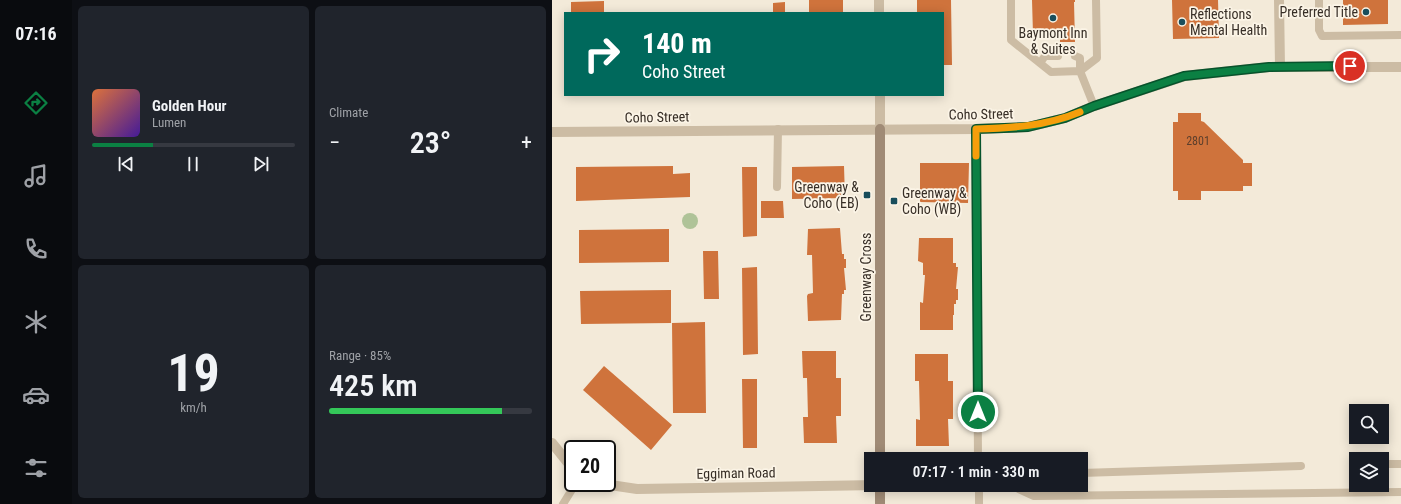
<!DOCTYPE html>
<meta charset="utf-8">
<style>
:root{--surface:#171b24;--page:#20242c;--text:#f1f3f6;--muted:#9ea1a6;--line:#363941;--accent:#0b8043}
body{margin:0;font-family:"Roboto Condensed",sans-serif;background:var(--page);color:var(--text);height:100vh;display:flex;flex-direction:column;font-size:15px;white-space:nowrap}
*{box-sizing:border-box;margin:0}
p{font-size:13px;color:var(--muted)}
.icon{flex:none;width:22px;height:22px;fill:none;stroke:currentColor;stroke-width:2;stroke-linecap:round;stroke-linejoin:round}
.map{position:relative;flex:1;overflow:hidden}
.sheet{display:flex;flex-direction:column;gap:6px;padding:6px;background:#0d0f14;width:480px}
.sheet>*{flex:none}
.hud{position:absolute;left:12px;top:12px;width:380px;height:84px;border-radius:0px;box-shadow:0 2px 10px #0003;background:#00695c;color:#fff;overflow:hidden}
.controls{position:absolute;left:797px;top:404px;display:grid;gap:8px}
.controls a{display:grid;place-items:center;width:40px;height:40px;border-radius:0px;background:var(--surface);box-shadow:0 2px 10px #0003;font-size:20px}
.speed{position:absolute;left:12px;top:440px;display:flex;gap:8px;font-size:20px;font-weight:700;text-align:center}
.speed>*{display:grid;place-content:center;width:52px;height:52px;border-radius:50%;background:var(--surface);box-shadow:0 2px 10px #0003;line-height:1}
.speed .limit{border:2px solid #111;border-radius:6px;background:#fff;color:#111}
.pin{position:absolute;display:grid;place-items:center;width:34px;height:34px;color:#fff;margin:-17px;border:2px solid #fff;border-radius:50%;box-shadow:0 1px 4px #0007}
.me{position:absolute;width:44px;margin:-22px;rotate:0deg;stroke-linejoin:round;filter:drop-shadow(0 0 3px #0008)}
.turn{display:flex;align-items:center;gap:14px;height:84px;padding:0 12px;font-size:18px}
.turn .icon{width:52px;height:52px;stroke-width:2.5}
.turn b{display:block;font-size:28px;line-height:34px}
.big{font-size:30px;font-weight:600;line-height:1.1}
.sheet .widget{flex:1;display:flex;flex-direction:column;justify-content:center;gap:6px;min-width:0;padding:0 14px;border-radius:6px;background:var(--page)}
.sheet .dial{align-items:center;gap:0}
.dial b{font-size:52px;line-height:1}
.song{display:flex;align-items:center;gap:12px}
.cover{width:48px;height:48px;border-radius:6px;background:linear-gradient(135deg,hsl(20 70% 55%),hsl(260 70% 35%))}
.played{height:4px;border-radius:2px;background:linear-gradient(90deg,var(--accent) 30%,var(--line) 30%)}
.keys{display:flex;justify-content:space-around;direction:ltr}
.heat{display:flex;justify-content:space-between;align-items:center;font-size:22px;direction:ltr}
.charge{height:6px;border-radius:3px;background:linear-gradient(90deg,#34c759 85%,var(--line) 0)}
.sheet .tiles{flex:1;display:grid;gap:6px;grid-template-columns:repeat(2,1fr)}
.trip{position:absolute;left:312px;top:452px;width:224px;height:40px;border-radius:0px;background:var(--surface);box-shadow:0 2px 10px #0003;font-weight:600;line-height:40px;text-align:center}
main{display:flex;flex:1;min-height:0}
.dock{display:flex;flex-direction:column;width:72px;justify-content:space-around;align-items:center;background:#090b0e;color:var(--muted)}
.dock .icon{width:28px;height:28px}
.dock .active{color:var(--accent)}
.dock b{font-size:18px;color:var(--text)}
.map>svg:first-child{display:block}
.green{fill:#afc398}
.building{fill:#cf733c}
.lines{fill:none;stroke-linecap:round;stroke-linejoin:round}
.lane{stroke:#ccbca4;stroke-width:8}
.street{stroke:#ccbca4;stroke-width:10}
.secondary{stroke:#a08b76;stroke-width:10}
.route-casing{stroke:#07532c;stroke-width:10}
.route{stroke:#0b8043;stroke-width:7}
.slow{stroke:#f59e0b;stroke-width:7}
.poi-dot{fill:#194e5c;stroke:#fbf4e6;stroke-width:1.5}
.labels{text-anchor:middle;stroke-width:3.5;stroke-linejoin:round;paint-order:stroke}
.number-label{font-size:12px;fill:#5d3f2c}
.poi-label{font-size:14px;fill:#372e26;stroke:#fbf4e6;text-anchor:end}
.street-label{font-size:14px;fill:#372e26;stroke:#fbf4e6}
</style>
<main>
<nav class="dock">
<b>07:16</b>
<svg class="icon active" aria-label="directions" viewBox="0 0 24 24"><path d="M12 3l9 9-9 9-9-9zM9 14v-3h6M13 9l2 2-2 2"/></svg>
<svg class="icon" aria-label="music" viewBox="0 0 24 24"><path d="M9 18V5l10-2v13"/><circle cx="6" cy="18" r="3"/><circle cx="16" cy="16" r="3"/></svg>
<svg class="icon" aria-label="phone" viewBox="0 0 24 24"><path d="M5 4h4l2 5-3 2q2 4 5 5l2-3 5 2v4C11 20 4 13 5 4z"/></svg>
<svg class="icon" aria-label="climate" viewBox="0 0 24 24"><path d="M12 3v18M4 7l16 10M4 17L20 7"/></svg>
<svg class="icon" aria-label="car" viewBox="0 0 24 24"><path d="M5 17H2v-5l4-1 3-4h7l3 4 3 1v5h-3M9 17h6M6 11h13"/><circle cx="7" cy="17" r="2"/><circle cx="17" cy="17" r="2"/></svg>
<svg class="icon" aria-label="filters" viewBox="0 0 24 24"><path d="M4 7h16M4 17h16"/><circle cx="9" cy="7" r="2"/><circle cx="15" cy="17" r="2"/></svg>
</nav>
<section class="sheet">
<div class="tiles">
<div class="widget">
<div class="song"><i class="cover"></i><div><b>Golden Hour</b><p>Lumen</p></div></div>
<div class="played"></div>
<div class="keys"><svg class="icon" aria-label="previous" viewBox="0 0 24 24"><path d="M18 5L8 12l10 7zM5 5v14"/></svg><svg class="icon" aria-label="pause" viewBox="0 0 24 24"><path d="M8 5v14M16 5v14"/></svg><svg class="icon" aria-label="next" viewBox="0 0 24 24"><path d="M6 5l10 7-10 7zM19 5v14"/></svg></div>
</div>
<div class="widget"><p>Climate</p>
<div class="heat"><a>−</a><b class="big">23°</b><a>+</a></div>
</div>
<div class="widget dial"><b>19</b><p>km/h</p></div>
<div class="widget"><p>Range · 85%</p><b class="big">425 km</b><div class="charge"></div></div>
</div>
</section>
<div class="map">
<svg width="849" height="504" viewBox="0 0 849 504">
<rect width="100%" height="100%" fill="#f3ead9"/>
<path class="green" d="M130 221a8 8 0 1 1 16 0a8 8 0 1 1-16 0Z"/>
<path class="building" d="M257 0H291V13H257Z
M365 0H399L400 65H391V13H365Z
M480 0H523V2H522L523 42H508V33L481 34Z
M620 0H666L667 38 621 39Z
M791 0H836V24L791 25Z
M52 1V13H19V2Z
M233 2V13H221V3Z
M626 113H649V121L652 122 691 160V163H700V186H691V191H649V200H626V191H621V122H626Z
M368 163H417L416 203 368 202Z
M121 166V174L138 173V197L24 201V167Z
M292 166 293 198 240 199V167Z
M190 167H205V236L191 237Z
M209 201H231L232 218H209Z
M288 228 290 254H292V259H294V268H292L294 290H292V294H290L289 320 256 321 255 296 256 294 261 293 260 255H255L256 229Z
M117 229V262L27 263V230Z
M367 238H401V263H404V267H406L404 289H406V300H404V304H402V315H401V330H368V302L371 303 373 275H371V263L366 261Z
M151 251H166L167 299H152Z
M205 267 206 354 191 355 190 268Z
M119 290V323L29 324 28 291Z
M153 322 154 413H121L120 323Z
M250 351H284V378H289V416H284L285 443H252L251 417H256L255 378H251Z
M363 354H396V381H401V419H396L397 446H364V419L368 420 367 381H363Z
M52 366 120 425 99 450 31 390Z
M190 379H205V448H191Z"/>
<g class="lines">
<path class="lane" d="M459 0V40L499 72 528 71 545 58 544 0
M767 0V30L770 36 849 35
M523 56 528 58V71L542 106
M488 63 493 56H506
M424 129 426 459
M225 187 226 129
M831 464H849
M529 473 749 466
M427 485V504
M458 485 482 496 849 492
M11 504 24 483"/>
<path class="street" d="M327 0V13
M727 0 728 67
M328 95V129
M0 132 424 129 476 127 513 118 542 106 633 76 717 67H849
M0 443 21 469
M45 483 85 489 325 485"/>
<path class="secondary" d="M328 129V459
M328 504V485"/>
</g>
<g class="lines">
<g class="route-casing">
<path id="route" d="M426 412 424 129 476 127 513 118 542 106 632 76 717 67 798 66"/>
</g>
<use href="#route" class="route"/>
<path class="slow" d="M424 156V129C460 128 494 126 528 112"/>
</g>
<g class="poi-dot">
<circle cx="814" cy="12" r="4"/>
<circle cx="501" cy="18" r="4"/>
<circle cx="630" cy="22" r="4"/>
<rect x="311" y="191" width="8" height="8" rx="2"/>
<rect x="338" y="197" width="8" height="8" rx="2"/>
</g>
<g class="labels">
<g class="number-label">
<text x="646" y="145">2801</text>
</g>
<g class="poi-label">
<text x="806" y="17">Preferred Title</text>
<text x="638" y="19" text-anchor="start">Reflections<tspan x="638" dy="16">Mental Health</tspan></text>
<text x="501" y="38" text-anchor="middle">Baymont Inn<tspan x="501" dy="16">&amp; Suites</tspan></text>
<text x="307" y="192">Greenway &amp;<tspan x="307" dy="16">Coho (EB)</tspan></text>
<text x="350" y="198" text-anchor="start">Greenway &amp;<tspan x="350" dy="16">Coho (WB)</tspan></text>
</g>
<g class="street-label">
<text transform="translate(429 114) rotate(-1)" y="5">Coho Street</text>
<text transform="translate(105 117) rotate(-1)" y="5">Coho Street</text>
<text transform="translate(314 277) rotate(-90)" y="5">Greenway Cross</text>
<text transform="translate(184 473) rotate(-1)" y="5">Eggiman Road</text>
</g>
</g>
</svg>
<div class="controls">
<a><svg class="icon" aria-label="search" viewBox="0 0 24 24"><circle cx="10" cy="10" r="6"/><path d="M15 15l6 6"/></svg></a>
<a><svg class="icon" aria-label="layers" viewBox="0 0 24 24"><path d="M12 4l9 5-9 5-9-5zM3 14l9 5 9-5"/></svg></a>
</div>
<div class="speed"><div class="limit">20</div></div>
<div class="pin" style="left:798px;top:66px;background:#d93025"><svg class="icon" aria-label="arrive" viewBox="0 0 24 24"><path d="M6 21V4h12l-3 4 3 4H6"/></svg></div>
<svg class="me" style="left:426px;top:412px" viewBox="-20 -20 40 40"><circle r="17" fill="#0b8043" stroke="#fff" stroke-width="3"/><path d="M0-11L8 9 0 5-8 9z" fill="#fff"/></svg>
<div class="trip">07:17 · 1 min · 330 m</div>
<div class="hud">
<div class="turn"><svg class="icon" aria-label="right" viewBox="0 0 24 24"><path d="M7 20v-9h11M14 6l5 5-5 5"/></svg><div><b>140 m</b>Coho Street</div></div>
</div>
</div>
</main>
